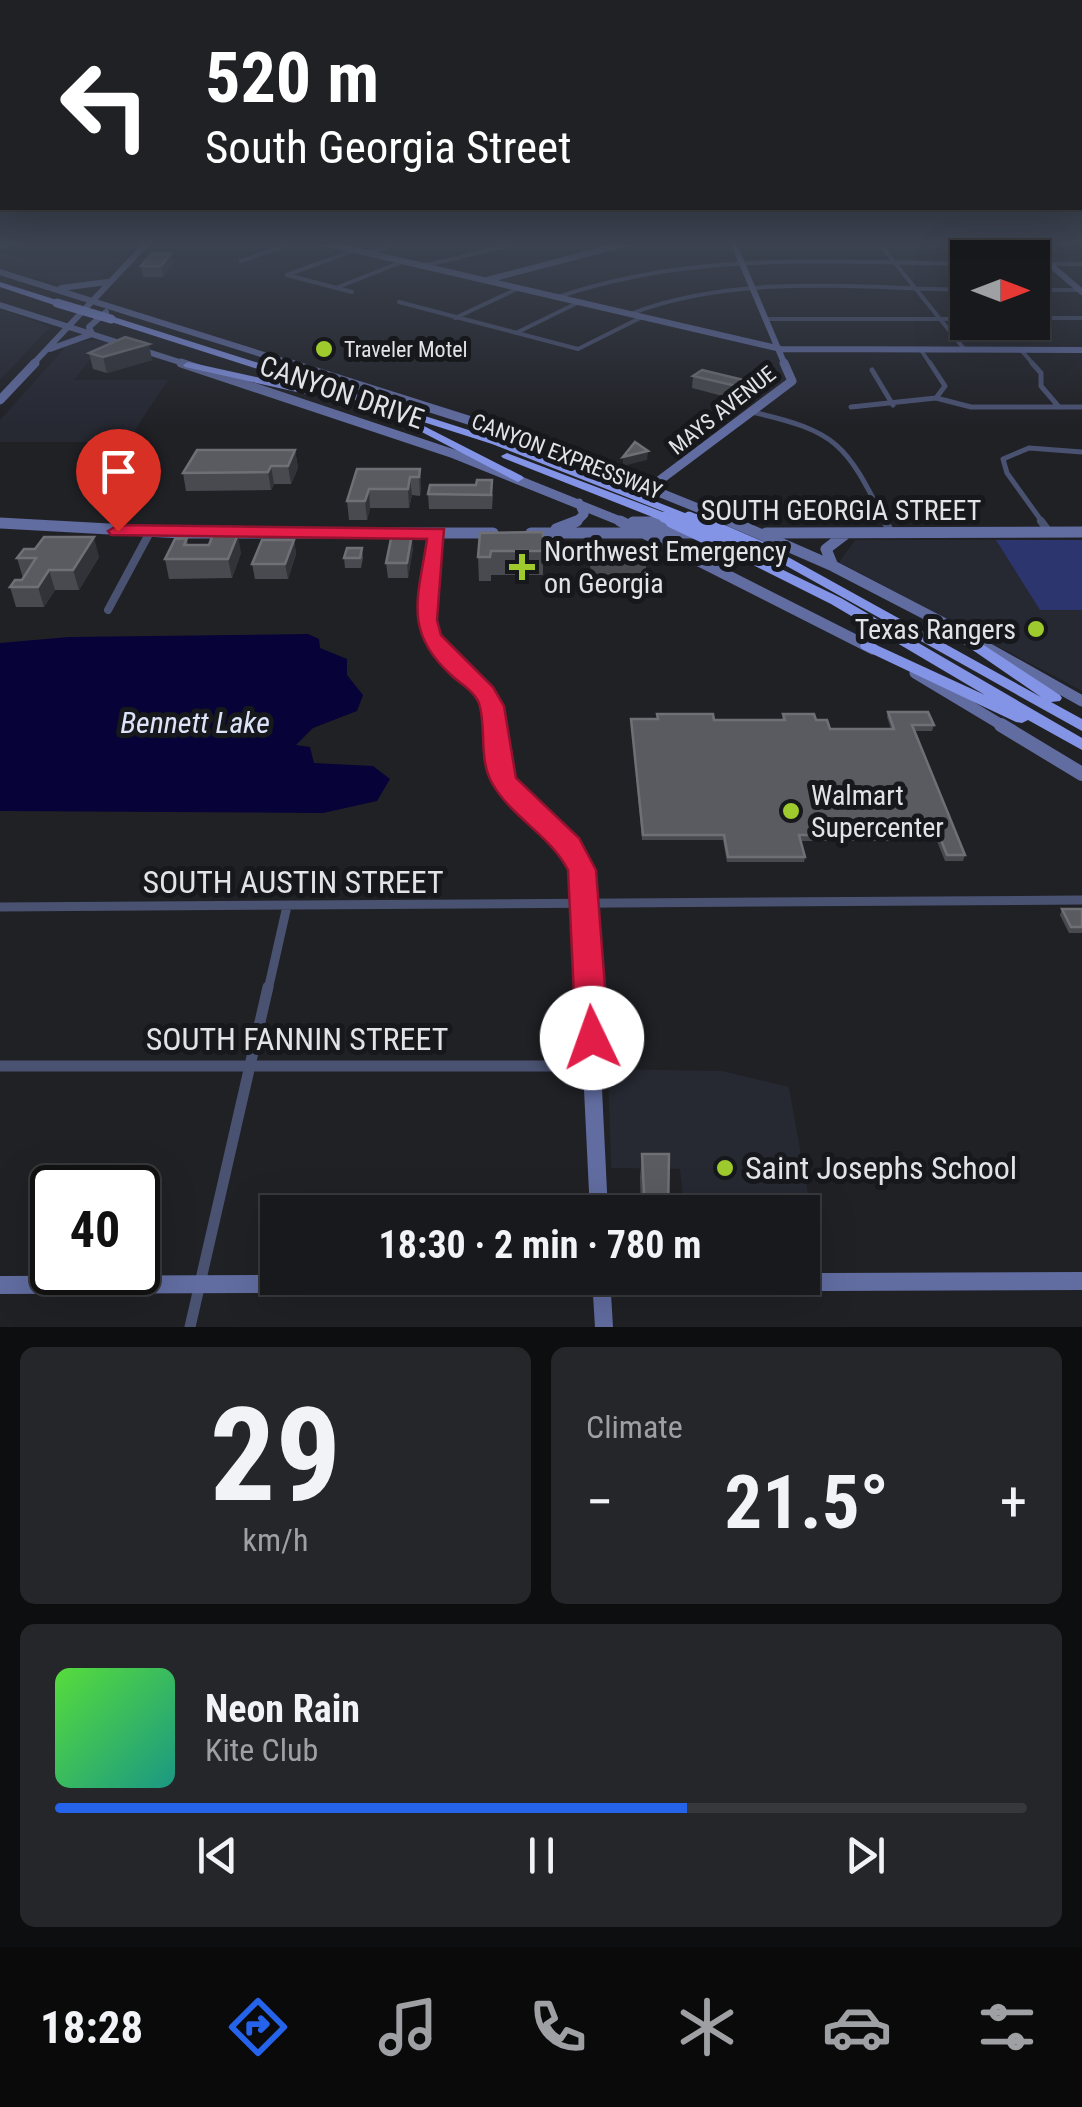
<!DOCTYPE html>
<meta charset="utf-8">
<style>
:root{--surface:#18191c;--page:#252629;--text:#f1f3f6;--muted:#9fa0a3;--line:#36383b;--accent:#2563eb}
body{margin:0;font-family:"Roboto Condensed",sans-serif;background:var(--page);color:var(--text);height:100vh;display:flex;flex-direction:column;font-size:38px;white-space:nowrap}
*{box-sizing:border-box;margin:0}
p{font-size:32px;color:var(--muted)}
.icon{flex:none;width:55px;height:55px;fill:none;stroke:currentColor;stroke-width:2;stroke-linecap:round;stroke-linejoin:round}
.map{position:relative;height:1327px;overflow:hidden}
.sheet{display:flex;flex-direction:column;gap:20px;padding:20px;background:#0d0e0f;flex:1}
.sheet>*{flex:none}
.hud{position:absolute;left:0px;top:0px;width:1082px;height:210px;box-shadow:0 10px 40px #0002,0 0 0 2px var(--line);background:#202124;color:#fff;overflow:hidden}
.needle{width:65px;rotate:90deg}
.buttons{position:absolute;left:950px;top:240px;display:grid;gap:20px}
.buttons a{display:grid;place-items:center;width:100px;height:100px;border-radius:0px;background:var(--surface);box-shadow:0 10px 40px #0002,0 0 0 2px var(--line);font-size:50px}
.speed{position:absolute;left:30px;top:1165px;display:flex;gap:20px;font-size:50px;font-weight:700;text-align:center}
.speed>*{display:grid;place-content:center;width:130px;height:130px;border-radius:50%;background:var(--surface);box-shadow:0 10px 40px #0002,0 0 0 2px var(--line);line-height:1}
.speed .limit{border:5px solid #111;border-radius:15px;background:#fff;color:#111}
.pin{position:absolute;display:grid;place-items:center;width:85px;height:85px;color:#fff;margin:-102px -42px;border-radius:50% 50% 50% 0;rotate:-45deg;box-shadow:0 0 10px #0007}
.pin .icon{rotate:45deg}
.me{position:absolute;width:110px;margin:-55px;rotate:357deg;stroke-linejoin:round;filter:drop-shadow(0 0 8px #0008)}
.turn{display:flex;align-items:center;gap:35px;height:210px;padding:0 40px;font-size:45px}
.turn .icon{width:130px;height:130px;stroke-width:2.5}
.turn b{display:block;font-size:70px;line-height:85px}
.big{font-size:75px;font-weight:700;line-height:1.1}
.sheet .tile{flex:1;display:flex;flex-direction:column;justify-content:center;gap:15px;min-width:0;padding:0 35px;border-radius:15px;background:var(--page)}
.sheet .dial{align-items:center;gap:0}
.dial b{font-size:130px;line-height:1}
.song{display:flex;align-items:center;gap:30px}
.cover{width:120px;height:120px;border-radius:15px;background:linear-gradient(135deg,hsl(110 70% 55%),hsl(170 70% 35%))}
.played{height:10px;border-radius:5px;background:linear-gradient(90deg,var(--accent) 65%,var(--line) 65%)}
.keys{display:flex;justify-content:space-around;direction:ltr}
.heat{display:flex;justify-content:space-between;align-items:center;font-size:55px;direction:ltr}
.sheet .tiles{flex:1;display:grid;gap:20px;grid-template-columns:1fr 1fr}
.tile:last-child{grid-column:span 2}
.trip{position:absolute;left:260px;top:1195px;width:560px;height:100px;border-radius:0px;background:var(--surface);box-shadow:0 10px 40px #0002,0 0 0 2px var(--line);font-weight:700;line-height:100px;text-align:center}
.tabs{display:flex;height:160px;justify-content:space-around;align-items:center;background:#0a0a0b;color:var(--muted)}
.tabs .icon{width:70px;height:70px}
.tabs .current{color:var(--accent)}
.tabs b{font-size:45px;color:var(--text)}
.map>svg:first-child{display:block}
.built{fill:#262832}
.green{fill:#2d356e}
.water{fill:#070237}
.lines{fill:none;stroke-linecap:round;stroke-linejoin:round}
.street-far4{stroke:#4a5272;stroke-width:4}
.street-far3{stroke:#4a5272;stroke-width:5}
.street-far2{stroke:#4a5272;stroke-width:8}
.street-far1{stroke:#4a5272;stroke-width:9}
.street{stroke:#4a5272;stroke-width:11}
.secondary-far4{stroke:#616ca0;stroke-width:6}
.secondary-far3{stroke:#616ca0;stroke-width:9}
.secondary-far2{stroke:#616ca0;stroke-width:11}
.secondary-far1{stroke:#616ca0;stroke-width:14}
.secondary{stroke:#616ca0;stroke-width:18}
.highway{fill:#8393e5;fill-rule:evenodd}
.highway-bridge-far2{stroke:#8393e5;stroke-width:9}
.highway-bridge-far1{stroke:#8393e5;stroke-width:11}
.highway-bridge{stroke:#8393e5;stroke-width:14}
.wall{fill:#494a4f}
.shaded-wall{fill:#323338}
.building{fill:#5a5b60;stroke:#6f7075;stroke-width:2.5}
.route{fill:#e11d48;stroke:#92132f;stroke-width:2.5}
.poi-dot{fill:#9fca2d;stroke:#16181c;stroke-width:4}
.labels{text-anchor:middle;stroke-width:10;stroke-linejoin:round;paint-order:stroke}
.far-poi-label{font-size:22px;fill:#e2e3e6;stroke:#16181c;text-anchor:start}
.far-street-label{font-size:22px;fill:#e2e3e6;stroke:#16181c}
.street-label{font-size:28px;fill:#e2e3e6;stroke:#16181c}
.poi-label{font-size:28px;fill:#e2e3e6;stroke:#16181c;text-anchor:start}
.water-label{font-size:30px;font-style:italic;fill:#dde3f9;stroke:#16181c}
.near-street-label{font-size:32px;fill:#e2e3e6;stroke:#16181c}
.near-poi-label{font-size:32px;fill:#e2e3e6;stroke:#16181c;text-anchor:start}
</style>
<div class="map">
<svg width="1082" height="1327" viewBox="0 0 1082 1327">
<rect width="100%" height="100%" fill="#202125"/>
<path class="built" d="M25 242H106L136 243 100 279 71 286 0 269V249Z
M0 309 50 327 0 380Z
M101 339 123 346 91 358 74 380H168L127 442H0V420L69 343Z
M855 540H1082V691L839 562Z
M608 1069 722 1071 789 1087 821 1266H803L802 1212H684L680 1169 611 1168Z"/>
<path class="green" d="M996 540H1082V610H1040Z"/>
<path class="water" d="M308 634 319 639 320 648 347 659V675L363 695 357 711 313 728 296 745 310 747 314 763 373 766 390 779 377 801 323 813 0 811V643L69 637Z"/>
<g class="lines">
<path class="street-far4" d="M878 242 965 350
M0 247 18 242
M369 253 403 242
M241 261 295 242
M1032 264H1082
M424 266 522 242
M287 275 355 250
M287 275 352 292
M336 288 404 261
M1032 290H1082
M558 297C692 251 829 262 968 264
M399 302 578 349 642 317
M630 314C736 273 857 288 968 290
M455 318 519 288
M1032 318H1082
M767 319H968
M516 333 579 302
M921 350 931 365
M1021 350 1034 365"/>
<path class="street-far3" d="M930 363 945 386 936 398 971 407H1082
M1032 363 1041 373V386L1059 407
M872 370 893 405
M851 407 936 398
M752 412C841 432 846 446 886 523
M1043 523 1007 473 1003 459 1029 448 1082 452"/>
<path class="street-far2" d="M885 521 891 533
M1041 521 1049 532
M108 610 150 532"/>
<path class="street-far1" d="M0 907 1082 900
M268 990 287 906"/>
<path class="street" d="M0 1066H589
M190 1327 268 987"/>
<path class="secondary-far4" d="M320 242 781 349 1082 350
M733 242 785 365
M1024 242 1082 292
M0 272 296 365
M487 280 632 242
M61 288 107 282
M0 305 189 365
M50 349 92 334 89 327 106 312
M32 365 148 242"/>
<path class="secondary-far3" d="M181 363 454 454 625 523
M288 363 522 437 735 523
M0 400 35 363
M652 486 792 381 784 363
M633 522H675
M0 523H9
M575 523 584 514 579 503"/>
<path class="secondary-far2" d="M620 521 873 649
M730 521 833 566 943 623
M633 522H675
M0 523 182 533H493
M556 529 577 521
M437 533C432 565 421 602 432 634 447 676 491 676 495 727
M531 533H693
M766 533 1082 532
M833 566 826 549 847 533
M977 642 1082 701
M915 673 1005 727"/>
<path class="secondary-far1" d="M495 725 498 764 506 784 567 845 582 870 588 990
M1001 725 1082 774"/>
<path class="secondary" d="M588 987 599 1212
M601 1278 604 1327
M0 1285 1082 1281"/>
<path class="highway" d="M0 282 60 301 61 303 54 305 0 287Z
M108 317H114L500 440 695 517 693 520H685L492 444 108 321Z
M188 362 306 388 311 391 306 394 185 367 183 365Z
M420 424 522 476 524 478 518 482 514 480 416 429 415 427Z
M507 453 668 514 670 517 668 520H660L503 458 501 456Z
M588 462 632 474 634 476 628 480 584 467 582 465Z
M779 552 1041 697 929 620 931 617H941L1060 695 1062 698 1060 701 1051 702 1082 719V731L774 559 772 556 774 553Z
M748 553 841 598 1082 738V750L1028 720 1022 723 1016 722 862 649 860 646 862 643H872L985 695 831 604 743 560 741 557Z"/>
<path class="highway-bridge-far2" d="M57 303 111 319"/>
<path class="highway-bridge-far1" d="M664 517 678 523
M689 517 704 523"/>
<path class="highway-bridge" d="M672 521 748 557
M698 521 779 556"/>
</g>
<path class="wall" d="M173 263 163 277H143L141 266Z
M89 353 152 360 107 373 93 369Z
M693 376 744 380 743 393 734 399 692 388Z
M295 450 298 468 291 484H274L271 490 186 491 183 473Z
M357 469H420L421 487 420 496 412 495 409 508H370L367 520H349L347 501Z
M428 494H493L492 509H429Z
M543 532V575H491V581H479L478 557 480 533Z
M187 538 188 545 241 553 232 578 169 579 165 559Z
M294 540 296 554 288 579H255L252 564Z
M590 545 646 559V574L615 573V579H592L589 560Z
M362 548 363 558 361 568H345L344 558Z
M413 548 408 578H388L386 563Z
M99 557 79 590H55L44 607H16L10 587 23 578 17 558Z
M888 712 934 725 932 731H914L965 855 963 861H945L937 841H801L805 857 804 862H727L723 840H642L631 719 782 720 783 714 816 720 830 729H891L887 717Z
M1062 909H1082V933H1069L1060 915Z
M642 1154 668 1212H641L640 1177Z"/>
<path class="shaded-wall" d="M171 253 173 263 163 277 161 266Z
M149 344 152 360 107 373 103 357Z
M744 380 743 393 734 399 736 386Z
M295 450 298 468 291 484 288 466Z
M648 451 647 460 623 466V457Z
M271 466 274 484 271 490 268 472Z
M420 469 421 487 420 496 419 477Z
M410 477 412 495 409 508 408 489Z
M369 489 370 508 367 520 365 501Z
M238 534 241 553 232 578 228 559Z
M412 534 413 548 408 578 407 563Z
M94 537 99 557 79 590 73 570Z
M294 540 296 554 288 579 285 564Z
M49 570 55 590 44 607 38 587Z"/>
<path class="building" d="M152 253H171L161 266H141Z
M125 337 149 344 103 357 89 353Z
M702 370 744 380 736 386 693 376Z
M635 442 648 451 623 457Z
M197 450H295L288 466H271L268 472 183 473Z
M357 469H420L419 477H410L408 489H369L365 501H347Z
M477 480H492L491 495 428 494 430 485H476Z
M543 532V551H491L490 557H478L480 533Z
M213 534H238L228 559H165L175 539 187 538 184 545H209Z
M392 534H412L407 563H386Z
M44 537H94L73 570H49L38 587H10L15 580H22L36 558H17L24 549H35Z
M262 540H294L285 564H252Z
M590 545 645 547 646 559H615V564H592Z
M347 548H362L360 558H344Z
M888 712H928L934 725H912L965 855H947L939 835H799L805 857H728L724 835H643L631 719H658L657 714H713L714 720H785L783 714H814L816 720H827L830 729H894Z
M1062 909H1082V927H1071Z
M642 1154H669L668 1212H645Z"/>
<linearGradient id="sky" x2="0" y2="1"><stop stop-color="#121214"/><stop offset="0.57" stop-color="#3c4351"/><stop offset="1" stop-color="#3c4351" stop-opacity="0"/></linearGradient>
<rect width="1082" height="427" fill="url(#sky)"/>
<path class="route" d="M118 525 444 529 437 620 441 635 493 687 504 706 516 778 579 838 596 870 609 1038 604 1048 592 1052 581 1048 576 1038 568 870C550 835 511 817 492 783 479 760 486 732 480 707 477 692 460 684 450 674 402 630 419 595 427 539L111 535 108 531Z"/>
<g class="poi-dot">
<circle cx="324" cy="349" r="10"/>
<path d="M517 552h10v10h10v10h-10v10h-10v-10h-10v-10h10z"/>
<circle cx="1036" cy="629" r="10"/>
<circle cx="791" cy="811" r="10"/>
<circle cx="725" cy="1168" r="10"/>
</g>
<g class="labels">
<g class="far-poi-label">
<text x="344" y="357">Traveler Motel</text>
</g>
<g class="far-street-label">
<text transform="translate(722 410) rotate(-38)" y="8">MAYS AVENUE</text>
<text transform="translate(567 456) rotate(21)" y="8">CANYON EXPRESSWAY</text>
</g>
<g class="street-label">
<text transform="translate(342 392) rotate(19)" y="10">CANYON DRIVE</text>
<text x="841" y="520">SOUTH GEORGIA STREET</text>
</g>
<g class="poi-label">
<text x="544" y="561">Northwest Emergency<tspan x="544" dy="32">on Georgia</tspan></text>
<text x="1016" y="639" text-anchor="end">Texas Rangers</text>
<text x="811" y="805">Walmart<tspan x="811" dy="32">Supercenter</tspan></text>
</g>
<g class="water-label">
<text x="195" y="733">Bennett Lake</text>
</g>
<g class="near-street-label">
<text x="293" y="893">SOUTH AUSTIN STREET</text>
<text x="297" y="1050">SOUTH FANNIN STREET</text>
</g>
<g class="near-poi-label">
<text x="745" y="1179">Saint Josephs School</text>
</g>
</g>
</svg>
<div class="buttons">
<a><svg class="needle" viewBox="-14 -14 28 28"><path d="M0-13l5 13h-10z" fill="#e53935"/><path d="M0 13l5-13h-10z" fill="#9fa0a3"/></svg></a>
</div>
<div class="speed"><div class="limit">40</div></div>
<div class="pin" style="left:118px;top:531px;background:#d93025"><svg class="icon" aria-label="arrive" viewBox="0 0 24 24"><path d="M6 21V4h12l-3 4 3 4H6"/></svg></div>
<svg class="me" style="left:592px;top:1038px" viewBox="-20 -20 40 40"><circle r="19" fill="#fff"/><path d="M0-13L10 11 0 6-10 11z" fill="#e11d48"/></svg>
<div class="trip">18:30 · 2 min · 780 m</div>
<div class="hud">
<div class="turn"><svg class="icon" aria-label="left" viewBox="0 0 24 24"><path d="M17 20v-9H6M10 6l-5 5 5 5"/></svg><div><b>520 m</b>South Georgia Street</div></div>
</div>
</div>
<section class="sheet">
<div class="tiles">
<div class="tile dial"><b>29</b><p>km/h</p></div>
<div class="tile"><p>Climate</p>
<div class="heat"><a>−</a><b class="big">21.5°</b><a>+</a></div>
</div>
<div class="tile">
<div class="song"><i class="cover"></i><div><b>Neon Rain</b><p>Kite Club</p></div></div>
<div class="played"></div>
<div class="keys"><svg class="icon" aria-label="previous" viewBox="0 0 24 24"><path d="M18 5L8 12l10 7zM5 5v14"/></svg><svg class="icon" aria-label="pause" viewBox="0 0 24 24"><path d="M8 5v14M16 5v14"/></svg><svg class="icon" aria-label="next" viewBox="0 0 24 24"><path d="M6 5l10 7-10 7zM19 5v14"/></svg></div>
</div>
</div>
</section>
<nav class="tabs">
<b>18:28</b>
<svg class="icon current" aria-label="directions" viewBox="0 0 24 24"><path d="M12 3l9 9-9 9-9-9zM9 14v-3h6M13 9l2 2-2 2"/></svg>
<svg class="icon" aria-label="music" viewBox="0 0 24 24"><path d="M9 18V5l10-2v13"/><circle cx="6" cy="18" r="3"/><circle cx="16" cy="16" r="3"/></svg>
<svg class="icon" aria-label="phone" viewBox="0 0 24 24"><path d="M5 4h4l2 5-3 2q2 4 5 5l2-3 5 2v4C11 20 4 13 5 4z"/></svg>
<svg class="icon" aria-label="climate" viewBox="0 0 24 24"><path d="M12 3v18M4 7l16 10M4 17L20 7"/></svg>
<svg class="icon" aria-label="car" viewBox="0 0 24 24"><path d="M5 17H2v-5l4-1 3-4h7l3 4 3 1v5h-3M9 17h6M6 11h13"/><circle cx="7" cy="17" r="2"/><circle cx="17" cy="17" r="2"/></svg>
<svg class="icon" aria-label="filters" viewBox="0 0 24 24"><path d="M4 7h16M4 17h16"/><circle cx="9" cy="7" r="2"/><circle cx="15" cy="17" r="2"/></svg>
</nav>
